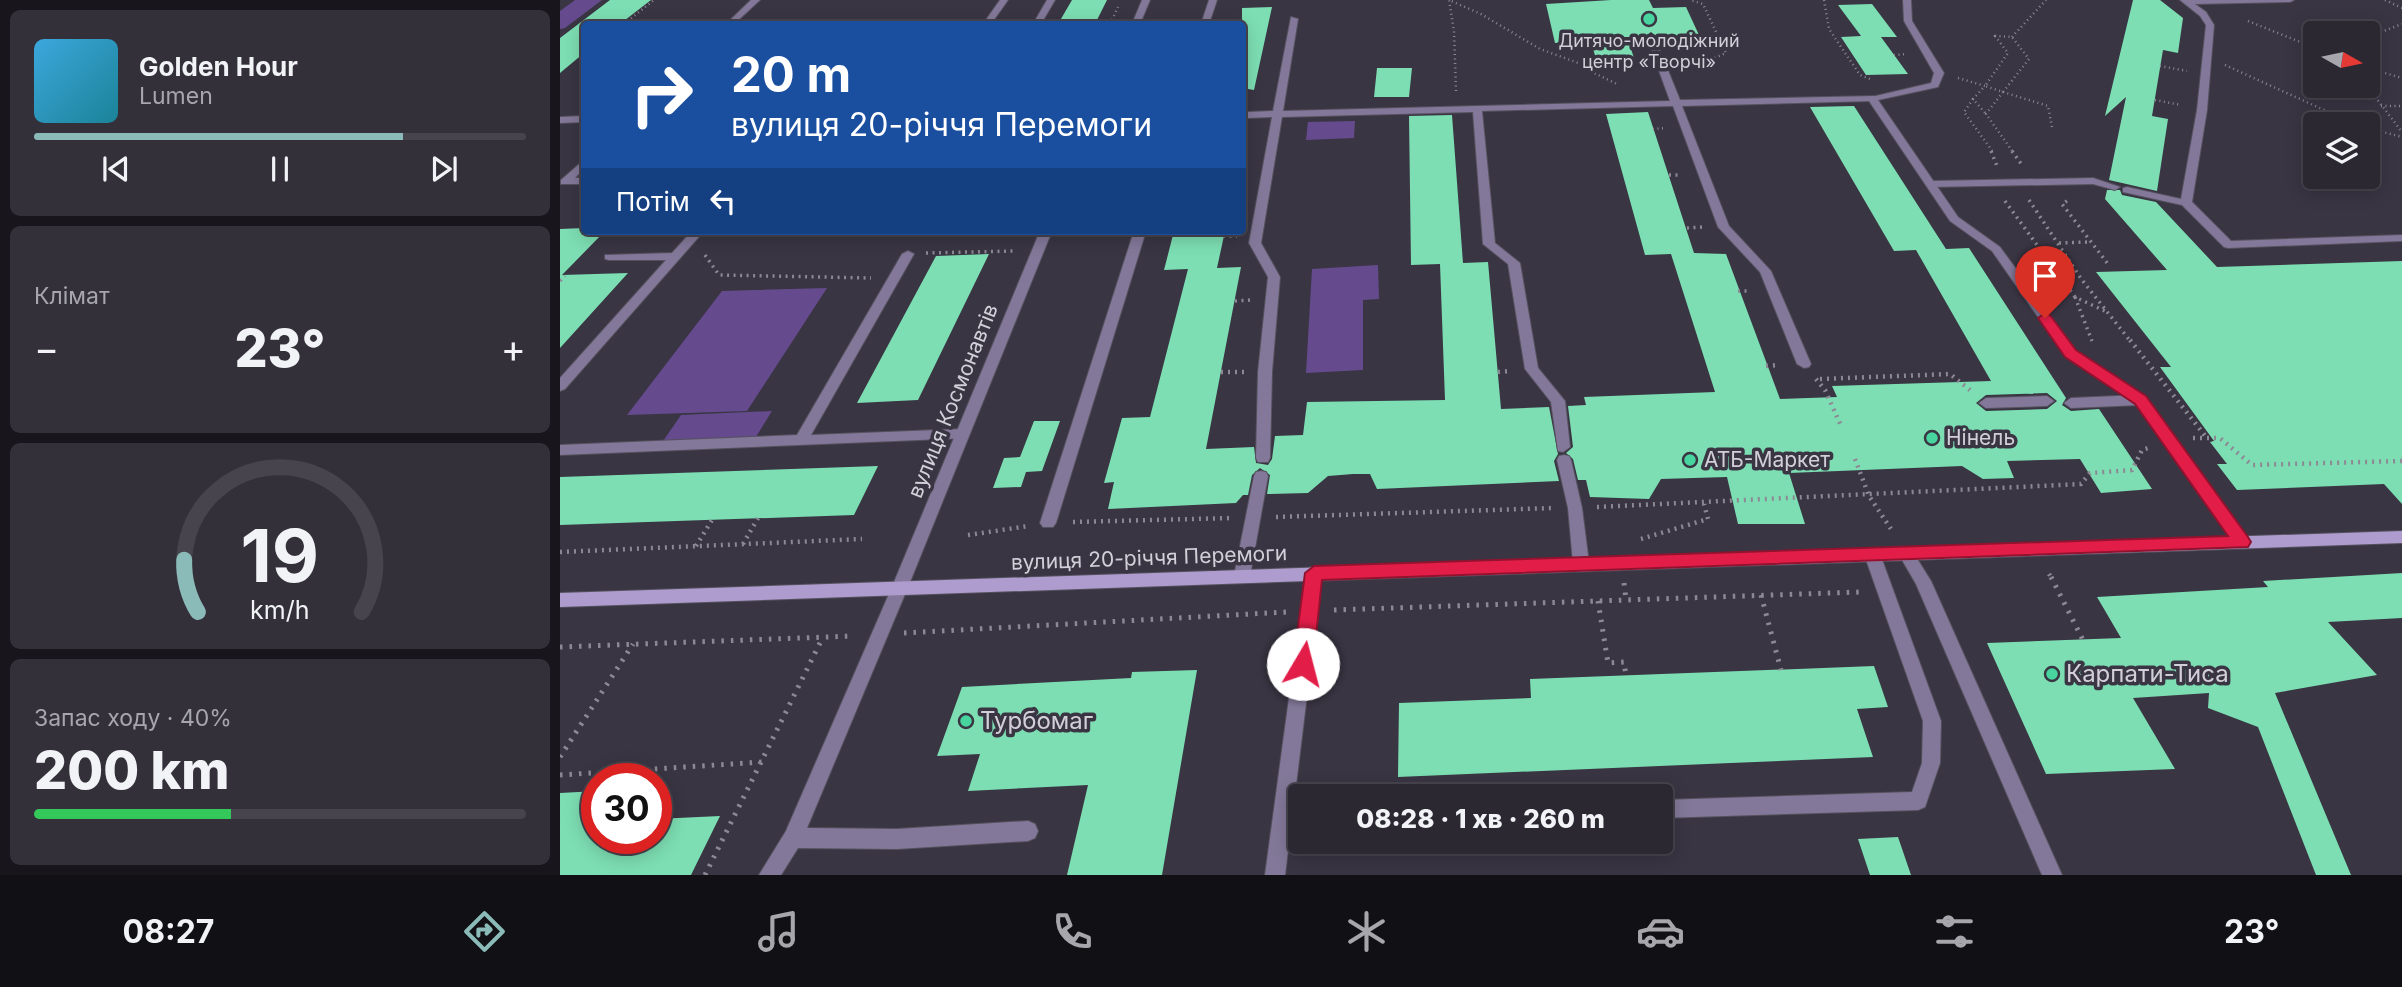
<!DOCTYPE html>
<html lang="uk">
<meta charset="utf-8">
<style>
:root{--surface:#2b2832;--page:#33303a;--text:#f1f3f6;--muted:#a6a6ac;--line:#47444d;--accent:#8bbbb9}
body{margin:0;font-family:Inter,sans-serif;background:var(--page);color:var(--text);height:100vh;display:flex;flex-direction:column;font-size:26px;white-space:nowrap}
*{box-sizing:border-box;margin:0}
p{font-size:23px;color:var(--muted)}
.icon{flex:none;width:38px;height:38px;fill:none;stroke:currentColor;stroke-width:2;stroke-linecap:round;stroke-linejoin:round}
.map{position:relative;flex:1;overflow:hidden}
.drawer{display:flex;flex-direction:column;gap:10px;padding:10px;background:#18161c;width:560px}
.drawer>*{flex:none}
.top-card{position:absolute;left:21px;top:21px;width:665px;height:214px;border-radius:7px;box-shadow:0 4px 18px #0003,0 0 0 2px var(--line);background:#1a4fa0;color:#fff;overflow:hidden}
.needle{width:46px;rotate:99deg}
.controls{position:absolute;left:1743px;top:21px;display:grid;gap:14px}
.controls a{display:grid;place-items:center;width:77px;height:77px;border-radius:7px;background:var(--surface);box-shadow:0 4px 18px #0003,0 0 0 2px var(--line);font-size:35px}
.speed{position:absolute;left:21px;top:763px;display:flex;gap:14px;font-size:35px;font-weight:700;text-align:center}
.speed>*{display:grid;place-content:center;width:91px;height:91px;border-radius:50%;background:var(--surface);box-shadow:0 4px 18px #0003,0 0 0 2px var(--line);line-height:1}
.speed .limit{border:10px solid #d22;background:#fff;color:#111}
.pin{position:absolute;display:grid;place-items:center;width:60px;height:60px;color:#fff;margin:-72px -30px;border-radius:50% 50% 50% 0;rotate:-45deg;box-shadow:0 0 7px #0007}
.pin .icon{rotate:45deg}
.me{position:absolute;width:77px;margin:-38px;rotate:8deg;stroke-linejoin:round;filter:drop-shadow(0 0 5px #0008)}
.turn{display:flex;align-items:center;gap:24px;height:147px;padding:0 35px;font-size:32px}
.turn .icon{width:91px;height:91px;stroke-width:2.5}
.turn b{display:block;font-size:49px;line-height:60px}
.then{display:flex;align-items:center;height:66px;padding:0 35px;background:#0003;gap:14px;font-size:26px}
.big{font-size:52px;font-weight:800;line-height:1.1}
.drawer .tile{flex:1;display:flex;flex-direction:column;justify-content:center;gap:10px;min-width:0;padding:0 24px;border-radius:10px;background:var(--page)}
.drawer .dial{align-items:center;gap:0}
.dial svg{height:182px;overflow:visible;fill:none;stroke:var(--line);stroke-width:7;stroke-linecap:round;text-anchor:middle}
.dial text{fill:var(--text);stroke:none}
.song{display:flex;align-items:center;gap:21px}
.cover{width:84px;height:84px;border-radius:10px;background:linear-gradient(135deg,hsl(200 70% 55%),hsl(190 70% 35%))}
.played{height:7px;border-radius:4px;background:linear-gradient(90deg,var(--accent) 75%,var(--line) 75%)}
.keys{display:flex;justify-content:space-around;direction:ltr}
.heat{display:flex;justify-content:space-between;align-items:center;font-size:38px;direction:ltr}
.charge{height:10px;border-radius:5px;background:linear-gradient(90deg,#34c759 40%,var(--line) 0)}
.trip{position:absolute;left:728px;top:784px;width:385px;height:70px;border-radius:7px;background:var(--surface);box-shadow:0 4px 18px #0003,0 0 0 2px var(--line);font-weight:800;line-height:70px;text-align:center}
.menu{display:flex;height:112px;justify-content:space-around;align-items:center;background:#111014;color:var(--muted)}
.menu .icon{width:49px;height:49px}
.menu .active{color:var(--accent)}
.menu b{font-size:32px;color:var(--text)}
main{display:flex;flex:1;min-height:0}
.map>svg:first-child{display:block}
.green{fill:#654b8e}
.building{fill:#7ddeb3;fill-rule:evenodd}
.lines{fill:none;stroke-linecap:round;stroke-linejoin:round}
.lane-casing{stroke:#55515e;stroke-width:2}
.street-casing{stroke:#55515e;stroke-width:2}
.secondary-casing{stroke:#55515e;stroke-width:2}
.path-far3{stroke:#8d8994;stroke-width:2.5;stroke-dasharray:1 3.5;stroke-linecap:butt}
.path-far2{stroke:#8d8994;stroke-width:3.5;stroke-dasharray:2 4.5;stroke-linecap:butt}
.path-far1{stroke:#8d8994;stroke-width:4.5;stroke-dasharray:2 5;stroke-linecap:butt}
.path{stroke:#8d8994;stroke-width:5;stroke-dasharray:2.5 7;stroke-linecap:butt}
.lane{fill:#837899;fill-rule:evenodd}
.street{fill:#837899;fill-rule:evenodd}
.secondary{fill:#ae9ccf;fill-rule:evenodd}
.route{fill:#e11d48;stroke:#92132f;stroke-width:2}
.poi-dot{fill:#47d49e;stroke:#393543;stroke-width:2.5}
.labels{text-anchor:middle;stroke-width:7;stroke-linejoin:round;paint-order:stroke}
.far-poi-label{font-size:18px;fill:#d2cfd8;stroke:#393543}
.street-label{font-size:21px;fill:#d2cfd8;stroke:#393543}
.poi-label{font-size:21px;fill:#d2cfd8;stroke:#393543;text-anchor:start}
.near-poi-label{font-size:24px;fill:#d2cfd8;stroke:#393543;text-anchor:start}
</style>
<main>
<section class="drawer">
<div class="tile">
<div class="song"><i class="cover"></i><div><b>Golden Hour</b><p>Lumen</p></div></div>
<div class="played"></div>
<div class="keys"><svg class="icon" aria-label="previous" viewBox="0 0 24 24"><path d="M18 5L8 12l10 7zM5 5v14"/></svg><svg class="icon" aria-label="pause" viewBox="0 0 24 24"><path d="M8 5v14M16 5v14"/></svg><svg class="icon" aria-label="next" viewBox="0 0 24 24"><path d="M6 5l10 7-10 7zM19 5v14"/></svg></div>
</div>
<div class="tile"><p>Клімат</p>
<div class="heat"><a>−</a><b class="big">23°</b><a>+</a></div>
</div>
<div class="tile dial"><svg viewBox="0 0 100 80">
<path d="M14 69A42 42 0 1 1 86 69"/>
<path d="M14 69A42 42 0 0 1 8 46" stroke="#8bbbb9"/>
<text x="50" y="56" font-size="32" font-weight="700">19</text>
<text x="50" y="72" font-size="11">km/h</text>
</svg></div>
<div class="tile"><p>Запас ходу · 40%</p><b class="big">200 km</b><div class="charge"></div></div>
</section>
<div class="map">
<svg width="1842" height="875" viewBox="0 0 1842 875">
<rect width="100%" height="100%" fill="#393543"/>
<path class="green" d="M15 0H42L5 28 0 29V11Z
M795 121 794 138 746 140 748 122Z
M818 265 819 299 803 300V370L746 373 752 269Z
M267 288 187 411 67 415 162 291Z
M212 411 194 440 101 444 121 415Z"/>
<path class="building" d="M50 0H91L60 24H24V53L0 73V38Z
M512 0H547L535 24H498Z
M1051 0H1089L1093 8 1126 7 1145 48 1102 49 1097 37 1091 32 1084 37 1088 49H1071L1075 61 1037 62 1031 42 995 43 986 4Z
M1573 0H1600L1623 18 1618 53 1603 50 1592 116 1608 119 1597 191 1549 180 1566 97 1545 116Z
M1312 4 1337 37H1321L1348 74 1306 75 1281 37 1301 36 1278 5Z
M712 7 694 90 682 88V8Z
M817 68H852L849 97H814Z
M1294 106 1386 249 1409 248 1506 398 1502 405 1511 411 1539 409 1592 489 1541 493 1520 459 1447 461 1454 478 1423 479 1402 466 1229 473 1245 524H1178L1167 477 1101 479 1089 499 1030 497 1026 480H1018L1013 459 1006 453 1013 447 1008 406 1026 405 1024 397 1155 392 1111 254 1085 255 1046 114 1088 112 1134 253 1166 254 1220 399 1277 397 1272 386 1431 381 1356 250 1334 251 1250 107ZM1487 393 1497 401 1487 409 1426 411 1416 403 1426 395Z
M892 115 903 263 928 262 941 409 989 407 998 454 994 461 999 481 817 489 810 474H793L768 476 748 493 707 494 710 475 700 468 692 475 688 495H683L676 503 548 509 554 482 544 483 562 418 590 417 628 269 604 270 614 231H665L657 268 681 267 646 449 694 447 696 463 708 465 712 459 715 436 743 435 747 402 885 400 880 264 851 265 849 116Z
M1547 190H1560L1562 195 1596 202 1657 267 1842 261V504L1824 484 1677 490 1657 464H1667L1650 442 1654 441 1600 367H1611L1536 272 1607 270 1545 199Z
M24 228V231H45L2 275 68 273 0 348V229Z
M429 254 358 400 297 403 376 256Z
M474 421H500L482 471 466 472 461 487 433 488 444 458 460 457Z
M318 466 294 515 0 525V477Z
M1842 573V618L1768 622 1817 675 1715 693 1791 875H1756L1698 727 1648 708 1649 693 1573 698 1615 769 1486 774 1427 643 1561 638 1537 597 1708 587 1703 581Z
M1314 666 1328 707 1297 709 1313 757 838 777 839 703 971 698 970 679Z
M637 670 602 875H507L528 785 408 791 420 754 377 756 402 687 571 678 572 672Z
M37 791V838H96V819L160 816 131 875H0V793Z
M1338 837 1351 875H1310L1298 839Z"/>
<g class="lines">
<g class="lane-casing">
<path id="lane" d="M440 0H448L431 24H423Z
M487 0H495L481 24H473Z
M1620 0H1734L1730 2 1635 4 1646 12 1654 25 1647 110 1632 202 1671 241 1842 235V241L1668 248 1664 247 1622 205 1563 192V188L1567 187 1621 199 1637 110 1646 25 1640 16Z
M731 17 738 19 723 111 1110 101 1087 38 1091 35 1095 38 1120 100 1315 96 1317 98 1312 101 1122 106 1169 226 1211 271 1251 364 1249 367 1244 368 1237 364 1200 272 1158 227 1113 106 922 111 935 243 960 263 978 368 1005 401 1010 447 1003 452 998 451 991 402 965 369 948 264 923 244 913 112 722 117 701 243 720 277 712 372 710 458 708 462H698L696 458 698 372 708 277 689 243 712 117 688 118 683 115 688 112 713 111Z
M24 116V122L0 123V117Z
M1533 178 1560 187 1555 190 1533 184 1371 187 1366 184 1371 181Z
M132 231H144L5 389 0 391V378L106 260H49L45 259V255L112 253Z
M348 251 354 254 251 435 402 429 409 434 407 438 0 455V445L237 435 342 254Z
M1580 395 1587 400 1580 405 1511 408 1504 403 1511 398Z
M1487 396 1494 401 1487 406 1426 408 1419 403 1426 398Z
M1004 455 1009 456 1011 460 1022 508 1029 563 1027 567 1021 569 1015 567 1013 563 1008 508 997 460 999 456Z
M701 471 706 472 708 476 690 576 688 581 682 582 676 581 674 576 694 476 696 472Z
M1346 547 1351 549 1371 581 1502 875H1482L1356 584 1338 553 1341 549Z
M1312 548 1318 550 1320 554 1381 721 1380 763 1365 807 1358 810 1101 818V800L1352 792 1362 763 1363 721 1304 554 1306 550Z
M340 580 346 582 348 587 247 828 337 829 468 821 475 824 478 831 475 838 468 841 337 849 238 848 221 875H199L226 831 332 587 334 582Z"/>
</g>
<g class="street-casing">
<path id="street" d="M191 0H200L174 24H166Z
M582 0H590L580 24H572Z
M649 0H657L649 24H641Z
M1343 0H1351L1352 21 1384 73 1378 87 1318 100 1398 217 1440 247 1516 351 1585 397 1687 538 1690 542 1687 546 1682 548 1677 546 1575 403 1506 357 1432 251 1390 221 1307 98 1371 83 1374 73 1344 21Z
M24 160V168L15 178H24V184H1V180Z
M480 231H492L348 587 346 592 340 594 334 592 332 587Z
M574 231H586L496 523 493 527H483L480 523Z
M754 567 760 568 762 573 725 875H705L746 573 748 568Z"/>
</g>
<g class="secondary-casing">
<path id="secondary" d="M1842 531V543L0 607V593Z"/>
</g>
<path class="path-far3" d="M1264 0 1269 29 1300 75 1310 79
M1825 0 1842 8
M1688 21 1755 48
M64 24 94 0
M550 24 558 7
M1435 36 1452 37 1469 59 1443 92 1425 86 1448 53Z
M1452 37 1486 0
M1808 37 1842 24
M1334 55 1347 54
M1124 64 1145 62 1166 53 1143 4 1130 0
M1665 65 1795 124
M1600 66 1627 71
M1808 68 1842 78
M1398 78 1425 86 1413 99 1426 114
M1807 86 1842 132
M896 91 894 31 889 0 921 14 980 49 1032 68 1034 73 1057 84
M1443 92 1488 106 1492 127
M1443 92 1426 114 1453 152
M1413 99 1404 112 1433 152
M1595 100 1621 105
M1821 106H1842
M1808 128 1842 137
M1093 129 1106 128"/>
<path class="path-far2" d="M1431 151 1437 166
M1452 151 1462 165
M1109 175H1122
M1469 200 1522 280 1571 342
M1445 201 1515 297 1545 311
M1507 201 1502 204 1548 264
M1127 228 1143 227
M663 236H677
M1499 243 1530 242
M366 253 455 251
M145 255 159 275 311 278
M0 281 5 276
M1178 291H1191
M1515 297 1532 341
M675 301 691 300"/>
<path class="path-far1" d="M1570 340 1646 437
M1206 366 1220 365
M661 372H684
M938 372 951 371
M1256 379 1265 390 1282 428
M1260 379 1390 374 1410 390
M1633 438H1660L1692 465 1842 461
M1295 459 1309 496 1333 532
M1037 507 1521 484 1530 473 1572 470 1582 450 1588 448
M716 517 994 508
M513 522 672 518
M408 535 469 526
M1081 539 1148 519 1144 504
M183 544 198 518
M136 546 152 520
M0 552 302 539
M1489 574 1492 579"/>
<path class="path" d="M1491 577 1523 640
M1064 583 1066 600
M1201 595 1221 670
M1038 601 1048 663 1064 662 1066 676
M774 610 1300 592
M344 633 727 612
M0 647 293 636
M0 757 73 644
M0 775 203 762
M145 875 263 637"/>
<use href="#lane" class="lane"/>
<use href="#street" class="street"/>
<use href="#secondary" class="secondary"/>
</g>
<path class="route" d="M1485 313 1490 315 1516 350 1586 396 1688 537 1691 542 1688 547 762 580 753 664 750 670 743 672 736 670 733 664 745 573 754 566 1668 536 1575 404 1505 357 1478 318Z"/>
<g class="poi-dot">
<circle cx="1089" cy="19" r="7"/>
<circle cx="1372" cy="438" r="7"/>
<circle cx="1130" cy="460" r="7"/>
<circle cx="1492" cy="674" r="7"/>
<circle cx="406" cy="721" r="7"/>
</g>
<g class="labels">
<g class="far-poi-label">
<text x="1089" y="47">Дитячо-молодіжний<tspan x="1089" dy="21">центр «Творчі»</tspan></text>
</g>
<g class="street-label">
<text transform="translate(393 401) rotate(-68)" y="7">вулиця Космонавтів</text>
<text transform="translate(589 558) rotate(-2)" y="7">вулиця 20-річчя Перемоги</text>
</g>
<g class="poi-label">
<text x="1386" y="445">Нінель</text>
<text x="1144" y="467">АТБ-Маркет</text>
</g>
<g class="near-poi-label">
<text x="1506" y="682">Карпати-Тиса</text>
<text x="420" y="729">Турбомаг</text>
</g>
</g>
</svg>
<div class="controls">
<a><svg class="needle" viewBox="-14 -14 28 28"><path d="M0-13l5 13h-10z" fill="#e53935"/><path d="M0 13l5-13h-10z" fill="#a6a6ac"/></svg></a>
<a><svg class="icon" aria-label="layers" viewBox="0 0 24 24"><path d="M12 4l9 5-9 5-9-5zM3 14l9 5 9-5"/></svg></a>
</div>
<div class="speed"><div class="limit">30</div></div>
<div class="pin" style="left:1485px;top:318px;background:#d93025"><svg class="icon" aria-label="arrive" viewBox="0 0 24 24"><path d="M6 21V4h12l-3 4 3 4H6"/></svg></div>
<svg class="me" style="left:743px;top:664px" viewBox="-20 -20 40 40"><circle r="19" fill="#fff"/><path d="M0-13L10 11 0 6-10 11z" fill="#e11d48"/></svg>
<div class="trip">08:28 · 1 хв · 260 m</div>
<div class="top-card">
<div class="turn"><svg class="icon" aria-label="right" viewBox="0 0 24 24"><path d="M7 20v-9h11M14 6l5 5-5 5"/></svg><div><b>20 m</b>вулиця 20-річчя Перемоги</div></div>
<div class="then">Потім<svg class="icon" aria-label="left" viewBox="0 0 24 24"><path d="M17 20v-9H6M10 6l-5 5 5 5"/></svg></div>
</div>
</div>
</main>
<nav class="menu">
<b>08:27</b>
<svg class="icon active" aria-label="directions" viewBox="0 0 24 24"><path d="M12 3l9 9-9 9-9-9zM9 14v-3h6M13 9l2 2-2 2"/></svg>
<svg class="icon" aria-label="music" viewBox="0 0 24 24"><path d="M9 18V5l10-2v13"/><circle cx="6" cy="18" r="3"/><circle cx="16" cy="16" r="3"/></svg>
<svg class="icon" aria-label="phone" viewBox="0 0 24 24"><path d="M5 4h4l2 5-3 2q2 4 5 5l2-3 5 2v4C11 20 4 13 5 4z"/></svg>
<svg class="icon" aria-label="climate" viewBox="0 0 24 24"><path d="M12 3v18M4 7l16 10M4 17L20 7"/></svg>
<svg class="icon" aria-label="car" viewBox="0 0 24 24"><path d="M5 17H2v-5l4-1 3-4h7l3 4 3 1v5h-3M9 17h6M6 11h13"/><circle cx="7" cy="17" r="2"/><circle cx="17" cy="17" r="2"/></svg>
<svg class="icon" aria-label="filters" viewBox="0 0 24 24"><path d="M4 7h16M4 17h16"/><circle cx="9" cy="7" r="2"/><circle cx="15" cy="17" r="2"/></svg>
<b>23°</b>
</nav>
